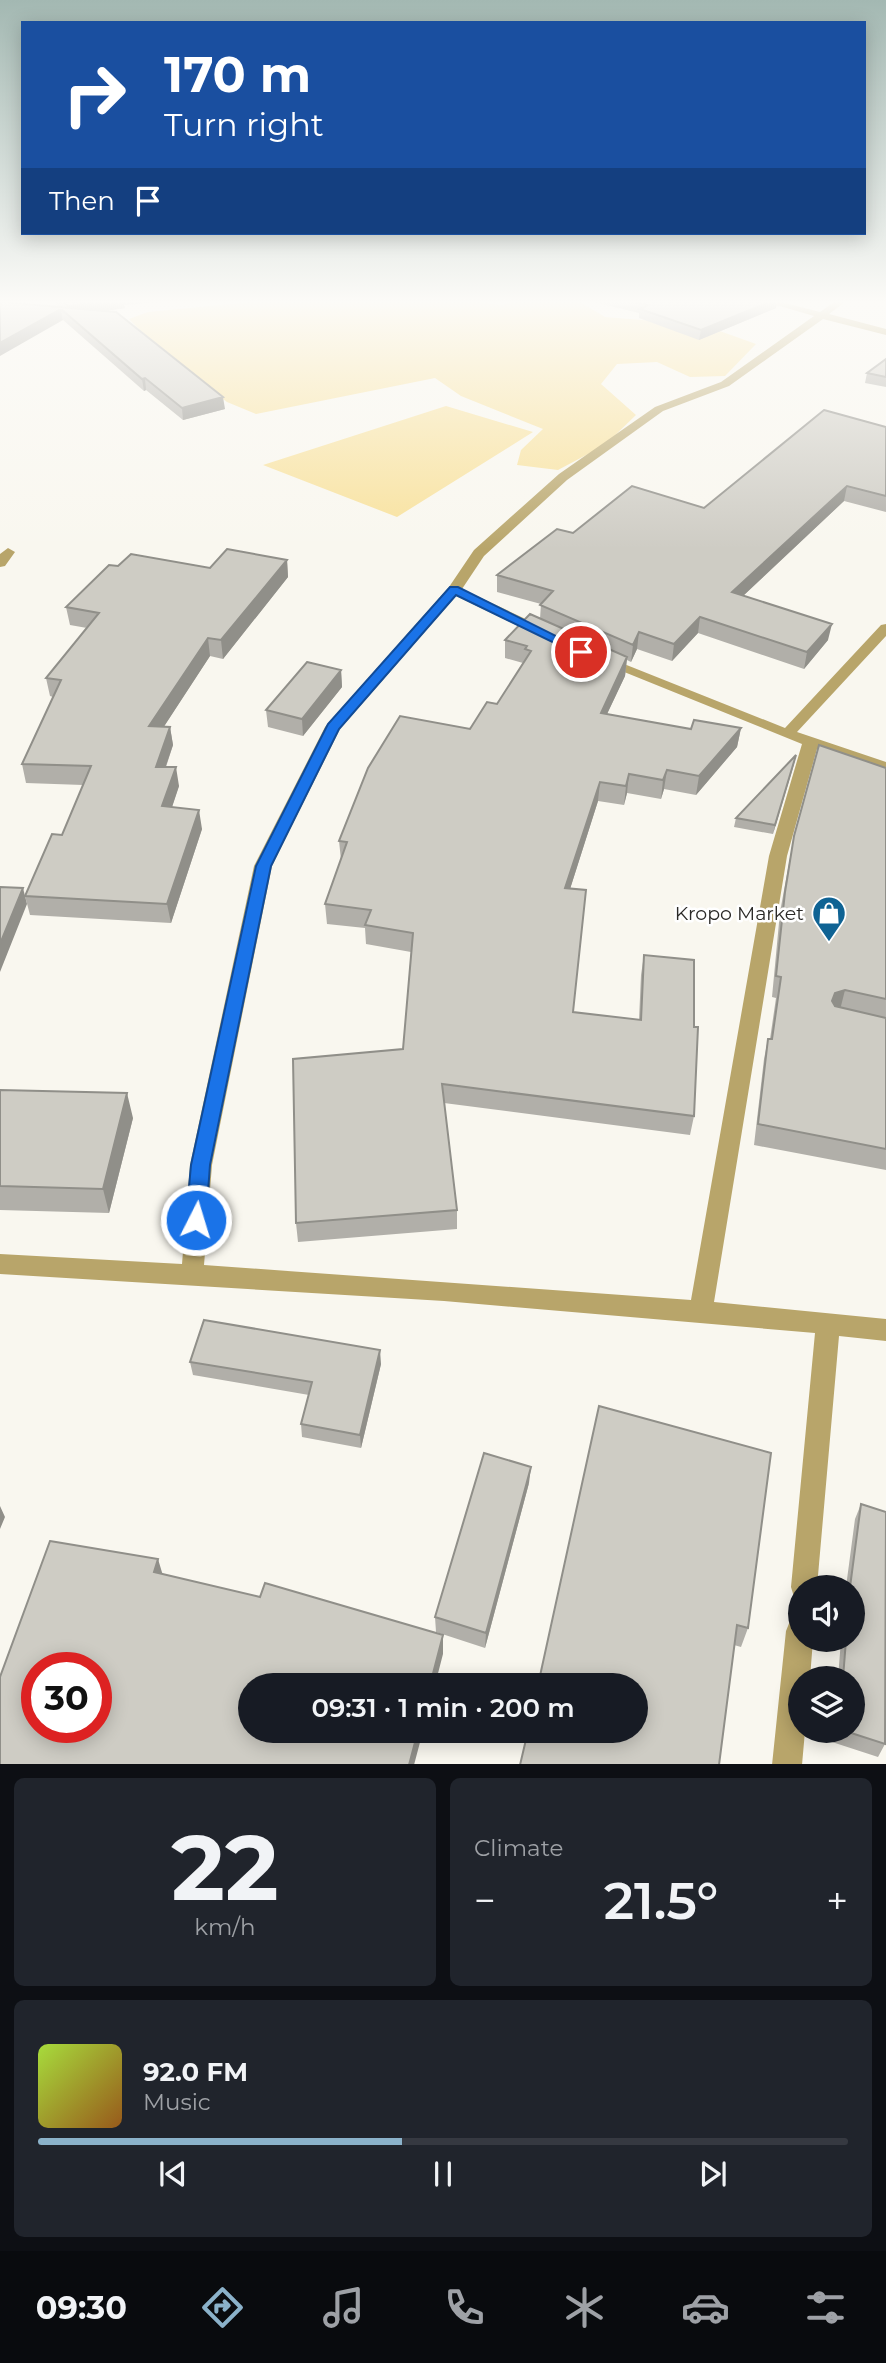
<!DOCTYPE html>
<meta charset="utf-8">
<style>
:root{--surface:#171b24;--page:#20242c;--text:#f1f3f6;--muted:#9ea1a6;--line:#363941;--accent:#8bb2ca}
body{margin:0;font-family:Montserrat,sans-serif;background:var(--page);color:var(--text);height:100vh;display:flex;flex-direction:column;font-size:26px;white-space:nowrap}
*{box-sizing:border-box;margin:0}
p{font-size:23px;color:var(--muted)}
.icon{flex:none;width:38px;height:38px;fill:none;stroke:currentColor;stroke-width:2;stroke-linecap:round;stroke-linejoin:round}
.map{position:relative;height:1764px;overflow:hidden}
.sheet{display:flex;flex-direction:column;gap:14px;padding:14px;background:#0d0f14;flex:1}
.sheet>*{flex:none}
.guide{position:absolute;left:21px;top:21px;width:845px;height:214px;border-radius:0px;box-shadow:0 4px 18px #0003;background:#1a4fa0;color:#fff;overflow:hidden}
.buttons{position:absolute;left:788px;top:1575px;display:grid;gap:14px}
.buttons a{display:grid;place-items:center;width:77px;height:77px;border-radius:50%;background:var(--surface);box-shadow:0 4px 18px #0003;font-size:35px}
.speed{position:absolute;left:21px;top:1652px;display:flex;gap:14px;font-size:35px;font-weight:700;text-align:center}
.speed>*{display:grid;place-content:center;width:91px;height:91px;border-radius:50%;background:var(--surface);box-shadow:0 4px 18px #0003;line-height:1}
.speed .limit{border:10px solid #d22;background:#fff;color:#111}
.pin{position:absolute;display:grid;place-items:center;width:60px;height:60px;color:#fff;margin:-30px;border:4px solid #fff;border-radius:50%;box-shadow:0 2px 7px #0007}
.me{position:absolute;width:77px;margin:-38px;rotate:5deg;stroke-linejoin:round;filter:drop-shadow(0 0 5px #0008)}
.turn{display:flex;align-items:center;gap:24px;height:147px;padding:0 28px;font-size:32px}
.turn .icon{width:91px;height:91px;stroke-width:2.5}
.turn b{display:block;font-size:49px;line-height:60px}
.then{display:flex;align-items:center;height:66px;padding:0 28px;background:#0003;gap:14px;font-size:26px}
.big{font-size:52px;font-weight:600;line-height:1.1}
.sheet .card{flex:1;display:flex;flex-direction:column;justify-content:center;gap:10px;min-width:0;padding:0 24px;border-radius:10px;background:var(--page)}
.sheet .dial{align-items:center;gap:0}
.dial b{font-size:91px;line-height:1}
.song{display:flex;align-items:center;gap:21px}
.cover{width:84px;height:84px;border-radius:10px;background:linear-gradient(135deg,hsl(80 70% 55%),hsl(30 70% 35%))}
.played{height:7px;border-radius:4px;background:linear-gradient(90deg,var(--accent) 45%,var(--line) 45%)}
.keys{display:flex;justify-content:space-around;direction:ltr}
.heat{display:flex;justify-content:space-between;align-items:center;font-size:38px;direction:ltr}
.sheet .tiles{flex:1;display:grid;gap:14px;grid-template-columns:1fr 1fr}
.card:last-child{grid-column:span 2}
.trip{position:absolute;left:238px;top:1673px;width:410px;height:70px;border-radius:35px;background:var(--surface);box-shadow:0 4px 18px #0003;font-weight:600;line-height:70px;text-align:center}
.dock{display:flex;height:112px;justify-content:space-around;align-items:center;background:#090b0e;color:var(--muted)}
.dock .icon{width:49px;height:49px}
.dock .current{color:var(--accent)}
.dock b{font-size:32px;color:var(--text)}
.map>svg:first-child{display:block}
.green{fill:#f8e19b}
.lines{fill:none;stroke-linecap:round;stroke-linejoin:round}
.minor{fill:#b8a56a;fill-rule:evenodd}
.wall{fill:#b1afa9}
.shaded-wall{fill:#908f89}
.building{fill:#ceccc4;stroke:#908f89;stroke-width:2;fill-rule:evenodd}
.route{fill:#1a73e8;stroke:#114b97;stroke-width:2}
.labels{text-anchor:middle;stroke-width:5;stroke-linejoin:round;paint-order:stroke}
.poi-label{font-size:19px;fill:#2b2a27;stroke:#fff;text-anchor:end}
</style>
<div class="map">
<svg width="886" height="1765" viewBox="0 0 886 1765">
<rect width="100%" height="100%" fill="#f9f7ef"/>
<path class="green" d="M251 302H480L502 305 509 302H580L605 317 703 325 756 344 725 376 690 377 657 362 617 364 601 384 636 415 605 445 558 470 517 465 521 450 543 429 461 396 435 378 256 414 227 402 153 343 129 319 148 312Z
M446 406 533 432 397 517 263 465Z"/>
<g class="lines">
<path class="minor" d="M766 302H781L820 312 834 302H845L829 314 886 329V335L823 319 729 386 663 411 567 480 484 556 462 589 549 630V636H539L456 596 340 729 272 866 212 1165 204 1265 691 1300 769 856 802 744 597 661 599 658H609L785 728 881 625 886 624V636L797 732 886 762V772L817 749 787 856 714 1302 886 1319V1341L839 1336 817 1587H800V1599L794 1597 791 1587 815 1333 444 1301 0 1274V1254L182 1264 190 1165 254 866 325 727 449 587 474 550 559 474 655 407 721 382 814 316Z
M8 548 15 552 5 566 0 567V554Z
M800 1617V1640H813L810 1678H800V1731H805L802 1765H772L786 1631 790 1621Z"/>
</g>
<path class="wall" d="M53 302H159L124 305 125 308 102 311 225 409 183 420 146 390 144 391 63 320 60 307Z
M594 302H777L776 308 699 340 639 318V313Z
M886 359V387L865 383 867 373Z
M886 427V512L844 501 743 596 828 640 804 669 698 633 672 661 637 649 631 662 627 660 625 676 607 714 691 729 741 728 737 747 696 795 664 789 661 799 627 793 624 805 598 801 570 889 573 1012 639 1020 641 975 644 955 694 1116 690 1135 444 1103 457 1210V1229L298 1242 296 1223 403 1049 411 952 366 944 365 928 327 924 325 904 341 860 339 841 497 704 523 663 505 658V640L540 619 541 604 497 592V575L573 533 704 508Z
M287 560 288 577 223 659 210 656 164 726 170 727 173 745 166 767 179 786 172 807 202 829 171 923 30 915 25 896 62 835 83 785 26 783 22 764 53 697 50 696 46 678 87 628 70 625 66 607 118 566 210 568Z
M341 670 342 687 303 736 268 727 266 710Z
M796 755 773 834 734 827 736 818Z
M886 768V1170L754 1145 764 1059 768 1039H770L776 998 772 997 780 912 794 836Z
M0 1090 133 1118 109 1213 0 1210Z
M190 1362 381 1364 361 1448 302 1437 301 1424 309 1395 193 1375Z
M599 1406 748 1628 741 1647 734 1645Z
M529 1483 485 1648 436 1632 435 1617Z
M861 1504 885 1744 878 1757 832 1742 833 1731H852V1678H838L841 1640H852V1587H846L855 1519Z"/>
<path class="shaded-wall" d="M99 302H159L124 305 125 308 70 316 68 306Z
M769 302H777L776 308 699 340 701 330Z
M61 309 63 320 0 356V343Z
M145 378 146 390 144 391 142 379Z
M223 397 225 409 183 420 182 408Z
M847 486 844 501 729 609 732 592Z
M287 560 288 577 223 659 221 640Z
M700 617 698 633 672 661 674 644Z
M832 624 828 640 804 669 807 652Z
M639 632 637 649 631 662 633 645Z
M208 638 210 656 152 745 149 726Z
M627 657 625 676 599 731 601 713Z
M341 670 342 687 303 736 302 719Z
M170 727 173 745 159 786 156 767Z
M741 728 737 747 696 795 699 776Z
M796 755 794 764 773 834 775 825Z
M176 767 179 786 166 825 162 806Z
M667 770 664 789 661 799 663 780Z
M629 774 627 793 624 805 626 786Z
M600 782 598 801 564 908 565 888Z
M199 810 202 829 171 923 167 904Z
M23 888 27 904 0 972V944Z
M845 990 840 1010 830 1014 832 1001 835 993Z
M127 1093 133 1118 109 1213 103 1189Z
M380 1350 381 1364 361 1448 360 1435Z
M531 1467 529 1483 485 1648 486 1633Z
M0 1506 5 1517 0 1529Z
M158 1559 164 1579 154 1572Z
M443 1635V1654L435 1685H430Z
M418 1731H423L414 1765H409Z"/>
<path class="building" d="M3 302 116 312 223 397 182 408 145 378 142 379 61 309 0 343V305Z
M63 302H99L68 306Z
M633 302H769L701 330 640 309 648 305Z
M886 359V377L867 373Z
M824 410 886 427V496L847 486 732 592 832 624 807 652 700 617 674 644 639 632 633 645 540 605 553 591 497 575 557 529 573 533 632 486 704 508Z
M227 549 287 560 221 640 208 638 149 726 170 727 156 767H176L162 806 199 810 167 904 25 896 52 834 62 835 91 766 22 764 61 680 46 678 99 613 66 607 109 565 118 566 131 554 210 568Z
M530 614 627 657 601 713 691 729 694 720 741 728 699 776 667 770 663 780 629 774 626 786 600 782 565 888 586 890 573 1012 641 1020 644 955 694 960V1027H698L694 1116 442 1084 457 1210 296 1223 293 1059 403 1049 413 933 365 925 371 910 325 904 347 842 339 841 368 768 400 716 470 729 487 702 497 704 531 651 525 649 527 646 505 640Z
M307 662 341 670 302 719 266 710Z
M819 745 886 768V999L845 990 835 993 832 1001 835 1006 886 1018V1149L758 1124 768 1039H772L781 977 776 976 785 892 794 836Z
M796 755 775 825 736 818Z
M0 887 23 888 0 944Z
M0 1090 127 1093 103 1189 0 1186Z
M204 1320 380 1350 360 1435 301 1424 312 1382 190 1362Z
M599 1406 771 1453 748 1628 737 1625 719 1765H520L528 1731H635V1685H538Z
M484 1453 531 1467 486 1633 435 1617Z
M861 1504 886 1512 885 1744 845 1731H852V1678H843L846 1640H852V1587H850Z
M50 1541 158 1559 154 1572 260 1597 265 1583 443 1635 430 1685H250V1731H418L409 1765H0V1677ZM37 1668H96V1727H37Z"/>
<linearGradient id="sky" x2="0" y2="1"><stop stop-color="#a3b8b2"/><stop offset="0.55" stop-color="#fcfbf8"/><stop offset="1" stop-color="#fcfbf8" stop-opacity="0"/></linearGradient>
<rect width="886" height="549" fill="url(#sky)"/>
<path class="route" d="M450 587H458L588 652 577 654 456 595 339 729 271 866 210 1165 206 1220 203 1226 196 1228 189 1226 186 1220 191 1165 256 866 328 724Z"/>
<defs>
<g id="shop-pin" transform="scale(1.75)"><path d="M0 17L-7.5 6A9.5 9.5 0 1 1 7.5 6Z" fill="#0f6394" stroke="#fff"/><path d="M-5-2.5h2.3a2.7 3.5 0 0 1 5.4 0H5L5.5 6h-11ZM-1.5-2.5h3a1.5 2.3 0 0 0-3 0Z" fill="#fff"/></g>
</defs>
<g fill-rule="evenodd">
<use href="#shop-pin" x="829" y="913"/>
</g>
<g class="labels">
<g class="poi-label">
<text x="804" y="920">Kropo Market</text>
</g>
</g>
</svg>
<div class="buttons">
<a><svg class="icon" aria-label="sound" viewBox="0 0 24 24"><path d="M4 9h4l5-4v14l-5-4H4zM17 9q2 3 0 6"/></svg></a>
<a><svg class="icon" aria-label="layers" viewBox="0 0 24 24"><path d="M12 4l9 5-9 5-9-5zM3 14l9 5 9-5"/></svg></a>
</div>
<div class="speed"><div class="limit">30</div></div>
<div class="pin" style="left:581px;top:652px;background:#d93025"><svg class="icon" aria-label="arrive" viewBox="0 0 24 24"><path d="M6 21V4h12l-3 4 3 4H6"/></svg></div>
<svg class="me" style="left:196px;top:1220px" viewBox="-20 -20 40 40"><circle r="17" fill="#1a73e8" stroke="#fff" stroke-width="3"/><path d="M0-11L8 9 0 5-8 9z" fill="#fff"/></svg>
<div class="trip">09:31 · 1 min · 200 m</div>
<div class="guide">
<div class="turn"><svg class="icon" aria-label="right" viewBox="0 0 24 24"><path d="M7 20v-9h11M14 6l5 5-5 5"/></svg><div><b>170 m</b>Turn right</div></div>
<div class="then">Then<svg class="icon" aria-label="arrive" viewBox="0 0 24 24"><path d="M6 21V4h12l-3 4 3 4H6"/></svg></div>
</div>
</div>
<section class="sheet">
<div class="tiles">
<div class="card dial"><b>22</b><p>km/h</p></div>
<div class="card"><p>Climate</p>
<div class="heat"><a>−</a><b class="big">21.5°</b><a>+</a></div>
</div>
<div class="card">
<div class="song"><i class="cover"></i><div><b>92.0 FM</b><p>Music</p></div></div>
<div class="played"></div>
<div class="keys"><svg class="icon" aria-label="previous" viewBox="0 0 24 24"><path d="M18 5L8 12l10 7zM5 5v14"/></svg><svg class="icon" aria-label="pause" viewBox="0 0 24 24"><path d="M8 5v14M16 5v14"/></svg><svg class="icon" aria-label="next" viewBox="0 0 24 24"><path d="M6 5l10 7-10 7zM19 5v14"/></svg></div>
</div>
</div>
</section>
<nav class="dock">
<b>09:30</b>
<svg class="icon current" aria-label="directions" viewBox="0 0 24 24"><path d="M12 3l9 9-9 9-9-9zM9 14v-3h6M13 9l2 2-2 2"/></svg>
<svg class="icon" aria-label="music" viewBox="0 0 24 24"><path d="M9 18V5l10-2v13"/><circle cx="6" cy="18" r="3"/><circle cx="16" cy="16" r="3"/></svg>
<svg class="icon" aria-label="phone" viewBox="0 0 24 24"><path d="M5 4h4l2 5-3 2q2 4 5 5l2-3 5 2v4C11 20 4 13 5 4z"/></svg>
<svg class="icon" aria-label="climate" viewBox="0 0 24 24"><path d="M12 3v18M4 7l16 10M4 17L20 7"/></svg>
<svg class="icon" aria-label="car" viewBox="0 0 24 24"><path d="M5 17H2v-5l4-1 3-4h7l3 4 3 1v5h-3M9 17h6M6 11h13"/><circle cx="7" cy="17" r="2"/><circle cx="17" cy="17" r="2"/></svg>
<svg class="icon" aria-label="filters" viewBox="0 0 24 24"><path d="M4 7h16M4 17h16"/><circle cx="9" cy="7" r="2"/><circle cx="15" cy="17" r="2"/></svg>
</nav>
